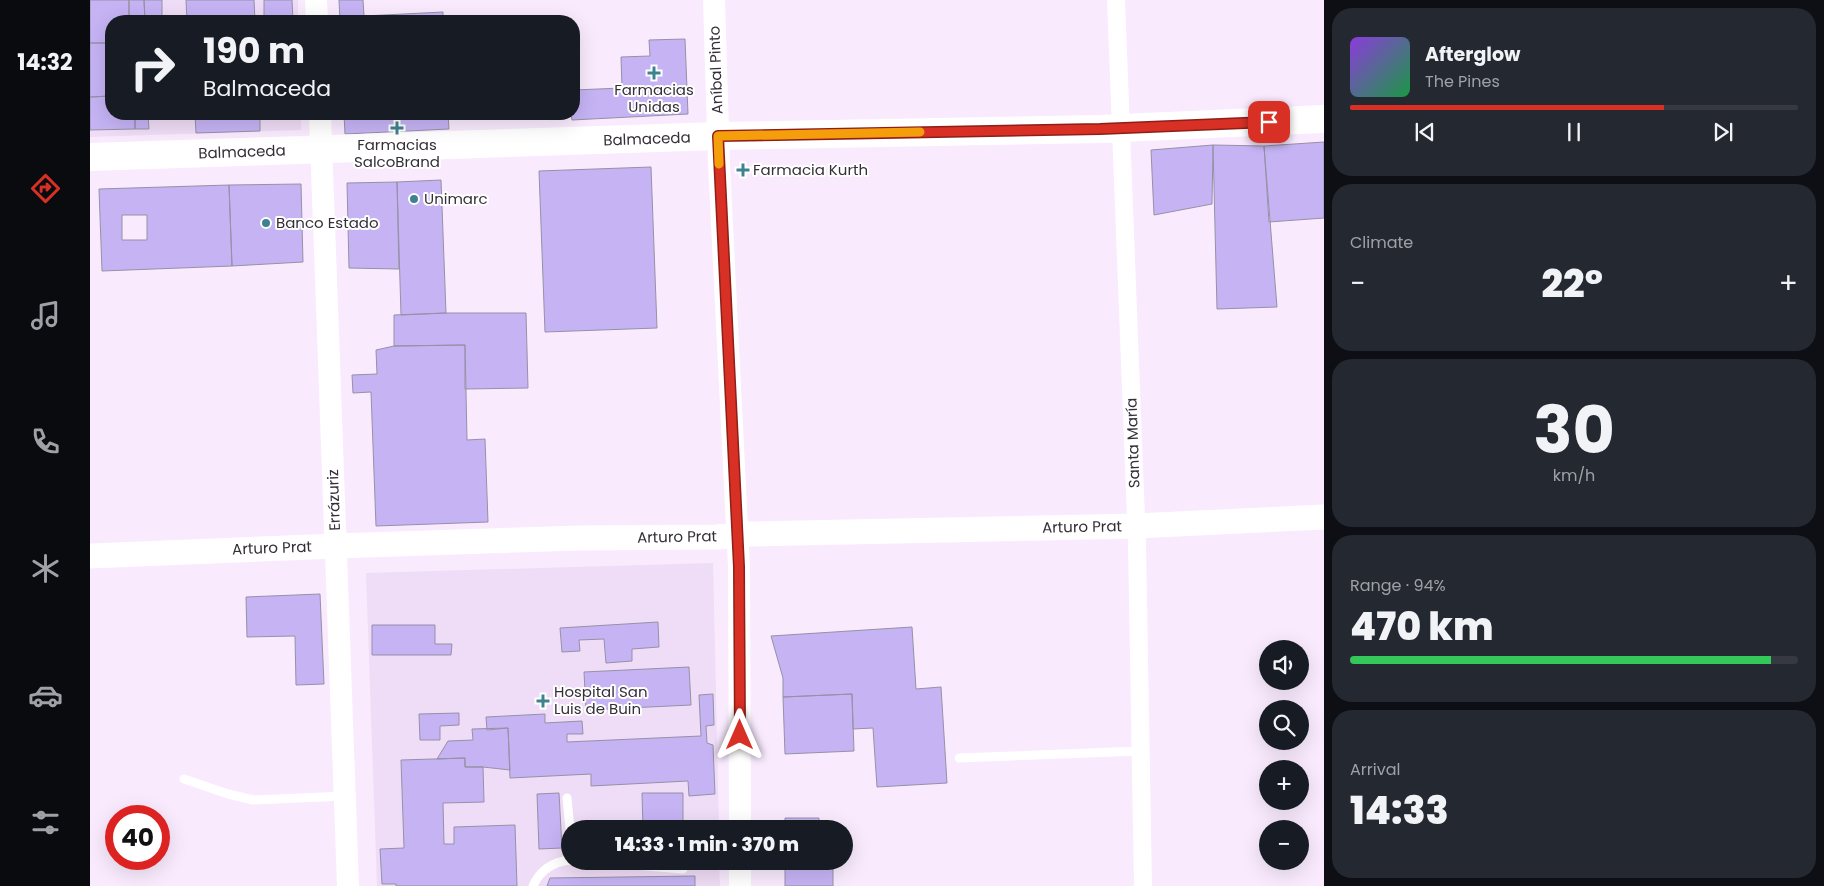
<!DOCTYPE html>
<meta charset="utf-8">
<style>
:root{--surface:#171b24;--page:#242831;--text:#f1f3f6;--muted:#9ea1a6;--line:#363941;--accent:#d93025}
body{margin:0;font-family:Poppins,sans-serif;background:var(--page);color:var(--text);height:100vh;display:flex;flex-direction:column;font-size:19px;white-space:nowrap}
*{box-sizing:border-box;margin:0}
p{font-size:16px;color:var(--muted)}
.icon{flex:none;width:28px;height:28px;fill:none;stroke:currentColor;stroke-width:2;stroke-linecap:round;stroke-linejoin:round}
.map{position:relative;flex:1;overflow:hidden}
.drawer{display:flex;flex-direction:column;gap:8px;padding:8px;background:#0d0f14;width:500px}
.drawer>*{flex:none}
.top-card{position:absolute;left:15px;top:15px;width:475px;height:105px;border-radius:20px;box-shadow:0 5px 20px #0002;background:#171b24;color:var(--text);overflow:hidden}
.buttons{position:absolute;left:1169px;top:640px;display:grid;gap:10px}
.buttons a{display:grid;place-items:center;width:50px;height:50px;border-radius:50%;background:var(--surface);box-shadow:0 5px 20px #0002;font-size:25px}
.speed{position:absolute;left:15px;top:805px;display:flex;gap:10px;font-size:25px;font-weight:700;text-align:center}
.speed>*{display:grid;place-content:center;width:65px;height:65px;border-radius:50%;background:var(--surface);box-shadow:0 5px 20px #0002;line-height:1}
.speed .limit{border:8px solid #d22;background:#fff;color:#111}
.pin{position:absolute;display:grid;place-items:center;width:42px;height:42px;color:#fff;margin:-21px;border-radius:10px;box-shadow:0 2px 8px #0006}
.me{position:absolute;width:55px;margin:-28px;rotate:0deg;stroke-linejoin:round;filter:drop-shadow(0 0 4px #0008)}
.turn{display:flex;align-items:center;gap:18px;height:105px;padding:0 15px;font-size:22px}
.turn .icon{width:65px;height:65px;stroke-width:2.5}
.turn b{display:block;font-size:35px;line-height:42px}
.big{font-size:38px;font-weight:800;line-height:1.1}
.drawer .tile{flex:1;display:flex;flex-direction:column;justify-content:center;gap:8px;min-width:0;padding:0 18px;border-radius:20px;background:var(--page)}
.drawer .dial{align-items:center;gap:0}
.dial b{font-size:65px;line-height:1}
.song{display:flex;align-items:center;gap:15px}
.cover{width:60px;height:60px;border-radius:8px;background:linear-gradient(135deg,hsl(270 70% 55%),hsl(140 70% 35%))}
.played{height:5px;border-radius:2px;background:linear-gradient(90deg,var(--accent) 70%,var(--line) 70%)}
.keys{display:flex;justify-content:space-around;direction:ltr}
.heat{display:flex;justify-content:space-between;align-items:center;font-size:28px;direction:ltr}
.charge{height:8px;border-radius:4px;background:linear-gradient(90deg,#34c759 94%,var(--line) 0)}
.trip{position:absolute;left:471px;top:820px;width:292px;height:50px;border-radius:25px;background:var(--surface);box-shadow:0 5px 20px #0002;font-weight:800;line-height:50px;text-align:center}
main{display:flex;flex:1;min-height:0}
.menu{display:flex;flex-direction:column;width:90px;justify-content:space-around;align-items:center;background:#090b0e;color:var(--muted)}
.menu .icon{width:35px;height:35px}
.menu .current{color:var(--accent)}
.menu b{font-size:22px;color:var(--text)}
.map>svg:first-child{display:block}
.built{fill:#efdcf6}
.building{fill:#c5b3f4;stroke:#9691a6;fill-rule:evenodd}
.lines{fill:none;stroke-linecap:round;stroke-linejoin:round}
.service{stroke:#fff;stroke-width:9}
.minor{stroke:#fff;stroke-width:18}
.tertiary{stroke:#fff;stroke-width:22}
.secondary{stroke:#fff;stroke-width:25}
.primary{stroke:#fff;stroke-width:28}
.route-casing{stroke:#8d1f18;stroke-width:12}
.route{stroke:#d93025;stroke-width:9}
.slow{stroke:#f59e0b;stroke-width:9}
.poi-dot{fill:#3e8291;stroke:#fff;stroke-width:2}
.labels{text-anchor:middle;stroke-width:4;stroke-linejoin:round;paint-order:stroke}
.street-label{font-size:15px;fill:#352f37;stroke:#fff}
.poi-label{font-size:15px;fill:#352f37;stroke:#fff;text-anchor:start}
</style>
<main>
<nav class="menu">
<b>14:32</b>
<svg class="icon current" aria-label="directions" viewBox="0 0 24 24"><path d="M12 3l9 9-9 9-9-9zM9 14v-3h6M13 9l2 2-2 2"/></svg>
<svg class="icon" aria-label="music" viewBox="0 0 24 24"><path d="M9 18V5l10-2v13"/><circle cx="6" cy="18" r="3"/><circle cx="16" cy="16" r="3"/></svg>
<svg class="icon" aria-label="phone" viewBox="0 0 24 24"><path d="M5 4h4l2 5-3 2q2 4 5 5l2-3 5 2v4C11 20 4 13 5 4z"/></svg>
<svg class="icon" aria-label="climate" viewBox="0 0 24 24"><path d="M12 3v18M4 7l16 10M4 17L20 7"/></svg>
<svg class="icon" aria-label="car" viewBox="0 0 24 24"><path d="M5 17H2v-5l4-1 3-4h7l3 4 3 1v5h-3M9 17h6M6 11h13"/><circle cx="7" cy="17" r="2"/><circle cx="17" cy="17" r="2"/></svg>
<svg class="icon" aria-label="filters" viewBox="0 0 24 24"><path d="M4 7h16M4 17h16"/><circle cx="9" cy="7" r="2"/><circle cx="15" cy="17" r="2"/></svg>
</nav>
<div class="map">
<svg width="1234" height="886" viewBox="0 0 1234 886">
<rect width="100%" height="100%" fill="#f9eafe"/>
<path class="built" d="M0 0H208V21H21V114H211V130L0 137Z
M623 563 629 829H480V861H629L630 886H287L276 573Z"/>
<path class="building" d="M0 0H39V21H21V43H0Z
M39 0H54L55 21H39Z
M54 0H72V21H55Z
M96 0H164L165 21H97Z
M174 0H202L203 21H174Z
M249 0H273L274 16 353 12V21H250Z
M595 39 598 114 482 120 481 114H484V90L532 88 531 57 560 56 559 40Z
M0 43H21V96L0 97Z
M21 96V114H45V129L0 130V97Z
M45 114H58L59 129H45Z
M105 114H170V131L106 133Z
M254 114H358L359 129 255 134Z
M1234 142V218L1179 222 1174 146Z
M1123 145 1122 204 1064 215 1061 150Z
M1123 145 1174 146 1187 307 1127 309Z
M561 167 567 328 455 332 449 171Z
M351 180 356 313 311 315 307 182Z
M307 182 309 269 259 268 257 183Z
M211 184 213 262 142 266 139 185Z
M139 185 142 266 12 271 9 189ZM32 215H57V240H32Z
M356 313H436L438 388 375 389V345L304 346V315Z
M375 345 377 440 395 439 398 522 286 526 281 392 263 393 262 375 287 374 286 350 304 346Z
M230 594 234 684 206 685 205 636 157 637 156 597Z
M568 622 569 647 542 649V661L516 663 514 639 489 640 490 651 472 652 470 628Z
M282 625H345V644H362L361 655H282Z
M822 627 826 689 851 687 857 783 787 787 783 728 763 729 762 694 693 697V678L681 636Z
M599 667 601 705 496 710 494 672Z
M623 694 624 725 616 726 617 743 623 745 625 794 599 796 598 781 501 786V774L420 778 418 728 397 730 396 717 455 714V723L492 721 493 734H477V742L611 736 609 695Z
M762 694 764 751 695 754 693 697Z
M369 713V725L350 726V740H330L329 714Z
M418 728 420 770 393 767H375V758L347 759 358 741 383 740 382 729Z
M375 758V767H393L394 802 353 803 354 844H364V827L425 825 427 886H306V884H292L290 849 314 848 311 760Z
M469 793 472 848 449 849 447 794Z
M552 793H593V829H553Z
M695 818H729V829H695Z
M695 861H743V886H695Z
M605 876V886H457L460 878Z"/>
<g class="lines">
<path class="service" d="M869 758 1051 751
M94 779 138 794 163 800 255 796
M477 798 480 829
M496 861 593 869
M443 886C450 870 462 862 480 860"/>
<path class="minor" d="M1026 0 1047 544 1053 886"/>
<path class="tertiary" d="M226 0 227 21
M624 0 629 164 649 567 650 829
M230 114 258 886
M650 861V886"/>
<path class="secondary" d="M0 556 246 546 489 538 627 537 661 534 1046 526 1234 517"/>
<path class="primary" d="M0 157 628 136 1011 129 1234 119"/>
</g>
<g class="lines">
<g class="route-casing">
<path id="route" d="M650 735 649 567 628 136 1010 129 1179 122"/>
</g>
<use href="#route" class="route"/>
<path class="slow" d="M629 164 628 136 830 132"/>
</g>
<g class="poi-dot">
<path d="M561.5 65.5h5v5h5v5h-5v5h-5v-5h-5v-5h5z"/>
<path d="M304.5 120.5h5v5h5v5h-5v5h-5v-5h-5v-5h5z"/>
<path d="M650.5 162.5h5v5h5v5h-5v5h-5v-5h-5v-5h5z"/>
<circle cx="324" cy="199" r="5"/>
<circle cx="176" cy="223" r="5"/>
<path d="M450.5 693.5h5v5h5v5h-5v5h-5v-5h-5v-5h5z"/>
</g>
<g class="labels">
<g class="street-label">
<text transform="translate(626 70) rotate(-92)" y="5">Aníbal Pinto</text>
<text transform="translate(557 139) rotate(-2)" y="5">Balmaceda</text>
<text transform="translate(152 152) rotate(-2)" y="5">Balmaceda</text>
<text transform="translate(1043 443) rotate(-92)" y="5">Santa María</text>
<text transform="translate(244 500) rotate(-92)" y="5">Errázuriz</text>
<text transform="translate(992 527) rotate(-1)" y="5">Arturo Prat</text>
<text transform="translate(587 537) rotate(-1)" y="5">Arturo Prat</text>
<text transform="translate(182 548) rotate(-2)" y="5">Arturo Prat</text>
</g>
<g class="poi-label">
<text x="564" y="95" text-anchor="middle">Farmacias<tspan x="564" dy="17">Unidas</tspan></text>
<text x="307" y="150" text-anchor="middle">Farmacias<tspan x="307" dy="17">SalcoBrand</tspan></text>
<text x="663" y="175">Farmacia Kurth</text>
<text x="334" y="204">Unimarc</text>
<text x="186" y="228">Banco Estado</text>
<text x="464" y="697">Hospital San<tspan x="464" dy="17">Luis de Buin</tspan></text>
</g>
</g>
</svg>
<div class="buttons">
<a><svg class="icon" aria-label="sound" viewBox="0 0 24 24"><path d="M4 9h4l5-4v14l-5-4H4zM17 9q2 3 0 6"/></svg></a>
<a><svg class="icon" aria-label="search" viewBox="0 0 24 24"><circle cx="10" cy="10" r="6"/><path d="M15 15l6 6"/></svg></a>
<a>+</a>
<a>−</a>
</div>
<div class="speed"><div class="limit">40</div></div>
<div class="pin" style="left:1179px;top:122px;background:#d93025"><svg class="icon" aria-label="arrive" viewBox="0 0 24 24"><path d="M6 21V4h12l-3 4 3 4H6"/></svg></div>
<svg class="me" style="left:650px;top:735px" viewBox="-20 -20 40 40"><path d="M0-17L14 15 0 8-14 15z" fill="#d93025" stroke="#fff" stroke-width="4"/></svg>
<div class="trip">14:33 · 1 min · 370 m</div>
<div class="top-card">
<div class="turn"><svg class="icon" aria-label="right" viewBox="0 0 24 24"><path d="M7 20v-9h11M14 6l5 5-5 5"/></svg><div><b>190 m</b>Balmaceda</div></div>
</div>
</div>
<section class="drawer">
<div class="tile">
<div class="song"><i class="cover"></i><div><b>Afterglow</b><p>The Pines</p></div></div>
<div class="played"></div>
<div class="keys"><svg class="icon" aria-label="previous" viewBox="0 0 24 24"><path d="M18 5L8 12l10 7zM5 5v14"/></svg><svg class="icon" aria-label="pause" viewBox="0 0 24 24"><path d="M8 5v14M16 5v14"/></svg><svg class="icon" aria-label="next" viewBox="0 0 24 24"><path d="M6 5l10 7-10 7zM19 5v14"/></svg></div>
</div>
<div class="tile"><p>Climate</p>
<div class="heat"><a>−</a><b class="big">22°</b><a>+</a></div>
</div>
<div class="tile dial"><b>30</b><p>km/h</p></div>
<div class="tile"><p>Range · 94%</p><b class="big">470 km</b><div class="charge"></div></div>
<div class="tile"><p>Arrival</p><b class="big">14:33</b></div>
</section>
</main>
